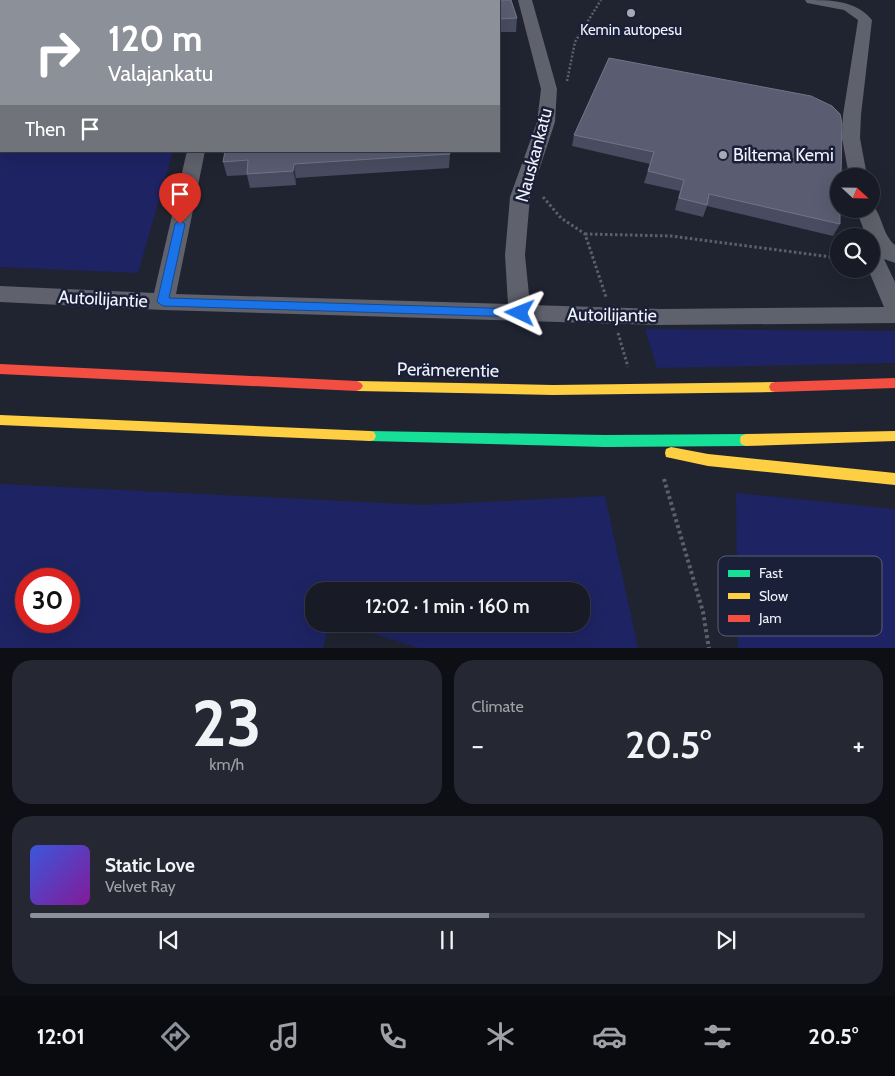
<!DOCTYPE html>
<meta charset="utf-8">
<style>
:root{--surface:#181b25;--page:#252832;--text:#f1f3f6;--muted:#9fa1a7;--line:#363942;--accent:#8c9099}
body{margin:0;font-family:Cabin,sans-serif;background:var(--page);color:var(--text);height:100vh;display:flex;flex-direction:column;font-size:19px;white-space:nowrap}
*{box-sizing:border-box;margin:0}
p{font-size:16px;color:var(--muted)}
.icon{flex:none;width:28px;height:28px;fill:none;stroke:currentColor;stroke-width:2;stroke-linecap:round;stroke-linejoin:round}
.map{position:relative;height:648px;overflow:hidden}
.drawer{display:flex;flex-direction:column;gap:12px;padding:12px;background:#0d0f14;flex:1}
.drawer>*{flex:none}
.hud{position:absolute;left:0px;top:0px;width:500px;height:152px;box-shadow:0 5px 20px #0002,0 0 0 1px var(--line);background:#8c9099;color:#fff;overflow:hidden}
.needle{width:32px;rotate:112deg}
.controls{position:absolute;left:830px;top:168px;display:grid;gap:10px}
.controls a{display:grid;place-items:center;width:50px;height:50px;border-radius:50%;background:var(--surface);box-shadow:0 5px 20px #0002,0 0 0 1px var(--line);font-size:25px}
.speed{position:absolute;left:15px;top:568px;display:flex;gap:10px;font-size:25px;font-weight:700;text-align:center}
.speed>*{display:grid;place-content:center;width:65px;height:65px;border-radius:50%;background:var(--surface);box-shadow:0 5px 20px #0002,0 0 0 1px var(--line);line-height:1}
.speed .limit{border:8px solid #d22;background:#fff;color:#111}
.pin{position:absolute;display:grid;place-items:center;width:42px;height:42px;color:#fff;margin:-51px -21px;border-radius:50% 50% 50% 0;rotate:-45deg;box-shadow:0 0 5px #0007}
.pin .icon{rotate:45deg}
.me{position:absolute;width:55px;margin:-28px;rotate:272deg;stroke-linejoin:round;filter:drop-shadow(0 0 4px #0008)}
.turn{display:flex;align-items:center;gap:18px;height:105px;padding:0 25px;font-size:22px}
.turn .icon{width:65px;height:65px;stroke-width:2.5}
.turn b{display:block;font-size:35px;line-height:42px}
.then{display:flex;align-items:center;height:48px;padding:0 25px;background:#0003;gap:10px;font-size:19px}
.big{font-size:38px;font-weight:600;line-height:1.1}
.drawer .widget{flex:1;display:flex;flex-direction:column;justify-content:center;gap:8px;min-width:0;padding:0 18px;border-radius:20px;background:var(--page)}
.drawer .dial{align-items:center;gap:0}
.dial b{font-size:65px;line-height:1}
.song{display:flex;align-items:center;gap:15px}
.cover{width:60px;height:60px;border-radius:8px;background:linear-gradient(135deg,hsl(230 70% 55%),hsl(290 70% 35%))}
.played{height:5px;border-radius:2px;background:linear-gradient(90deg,var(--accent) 55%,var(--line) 55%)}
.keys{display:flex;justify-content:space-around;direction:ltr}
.heat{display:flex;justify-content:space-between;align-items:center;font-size:28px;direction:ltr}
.drawer .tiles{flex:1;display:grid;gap:12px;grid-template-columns:1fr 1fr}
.widget:last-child{grid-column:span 2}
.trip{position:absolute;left:305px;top:582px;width:285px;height:50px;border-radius:20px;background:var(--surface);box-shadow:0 5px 20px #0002,0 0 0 1px var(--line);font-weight:600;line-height:50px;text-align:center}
.menu{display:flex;height:80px;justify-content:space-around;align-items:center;background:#0a0b0f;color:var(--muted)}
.menu .icon{width:35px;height:35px}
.menu .on{color:var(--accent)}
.menu b{font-size:22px;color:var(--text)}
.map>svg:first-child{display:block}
.green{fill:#1e2363;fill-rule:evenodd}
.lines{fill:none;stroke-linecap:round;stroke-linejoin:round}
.path-far2{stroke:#5d6069;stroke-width:2.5;stroke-dasharray:2 2;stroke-linecap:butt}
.path-far1{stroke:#5d6069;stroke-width:3;stroke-dasharray:2.5 2.5;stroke-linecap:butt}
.path{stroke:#5d6069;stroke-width:4;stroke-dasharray:3 3;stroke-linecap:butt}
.street{fill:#5f626c;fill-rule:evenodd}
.fast{fill:#16e098;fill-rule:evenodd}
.slow{fill:#ffcf43;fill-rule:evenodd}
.jam{fill:#f24e42;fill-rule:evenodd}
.wall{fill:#484c60}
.shaded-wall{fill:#303446}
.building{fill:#5a5d71;stroke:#717586}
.route{fill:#1a73e8;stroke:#114b97}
.poi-dot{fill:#a7aab5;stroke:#1a2037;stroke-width:2}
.labels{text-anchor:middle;stroke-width:5;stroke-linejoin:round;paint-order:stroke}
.far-poi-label{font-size:15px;fill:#f0f2fc;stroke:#1a2037}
.street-label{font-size:18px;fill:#f0f2fc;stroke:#1a2037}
.poi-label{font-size:18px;fill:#f0f2fc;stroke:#1a2037;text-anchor:start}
.key{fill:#1a2037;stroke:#5a5f72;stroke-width:1}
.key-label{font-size:14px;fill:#f0f2fc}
</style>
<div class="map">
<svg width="895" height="649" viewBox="0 0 895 649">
<rect width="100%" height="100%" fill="#202431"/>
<path class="green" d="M0 80 1 151H173L138 273 0 267Z
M645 329 895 331V363L657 368Z
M0 484 423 505 605 496 638 648H419L343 624H581V591H314V624H330L323 648H0ZM26 579H69V621H26Z
M736 493 895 509V648H738Z"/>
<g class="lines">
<path class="path-far2" d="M567 81 575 42 601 0"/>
<path class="path-far1" d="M543 197 561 218 585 234 606 297
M585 234 671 236 839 258
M618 333 628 367"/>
<path class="path" d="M664 479 703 612 709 649"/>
<path class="street" d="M518 0H532L557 89 555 122 530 197 525 255 530 305 661 309 884 307 868 269H871V236H866L856 209H871V204C883 214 881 233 895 245V263L884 259 895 282V323L661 325 163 310 0 302V286L154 293 187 151H205L176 294 508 304 505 255 510 197 537 122 541 89Z
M805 0C830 0 856 0 872 20L861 115 860 138 867 176H849L842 138 843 115 858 20 844 10 807 3Z"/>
<path class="fast" d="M370 431 605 435 746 434 751 436 752 440 751 444 746 446 605 447 370 441 366 440 364 436 366 432Z"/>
<path class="slow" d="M357 381 553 385 775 382 779 383 781 387 779 391 775 392 553 395 357 391 353 389 351 386 353 383Z
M0 415 370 431 374 432 376 436 374 440 370 441 0 425Z
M895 431V441L746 446 741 444 740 440 741 436 746 434Z
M671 447 708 454 895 473V485L708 466 666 457 665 453 666 449Z"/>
<path class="jam" d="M0 364 357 381 361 383 363 386 361 389 357 391 0 374Z
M895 378V388L775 392 771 391 769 387 771 383 775 382Z"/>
</g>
<path class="wall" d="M44 0H203V1H43Z
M409 0H511L517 18 516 32H499V1H409Z
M609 58 840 224 833 236 707 206 703 217 675 210 680 191 644 183 650 164 572 146 574 135Z
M225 151 450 154 449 168 296 178V185L250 188 247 175 227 176 223 162Z"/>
<path class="shaded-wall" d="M294 164 296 178V185L293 171Z"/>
<path class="building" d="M44 0H129L101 1H43Z
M411 0H511L517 18 499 19V1H411Z
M609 58 811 96 832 106 840 114 842 123 841 176H839V209H840V224L709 194 707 205 679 198 684 180 648 171 654 152 574 135Z
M225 151H449L450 154 294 164 293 171 247 174 248 160 223 162Z"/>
<path class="route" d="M180 220 185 224 169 298 520 309 525 313 520 317 163 306 157 302 175 224Z"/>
<g class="poi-dot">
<circle cx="631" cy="13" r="5"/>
<circle cx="723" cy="155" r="5"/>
</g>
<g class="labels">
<g class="far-poi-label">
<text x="631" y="35">Kemin autopesu</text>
</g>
<g class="street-label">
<text transform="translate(534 155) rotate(-75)" y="6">Nauskankatu</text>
<text transform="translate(103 299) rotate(3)" y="6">Autoilijantie</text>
<text transform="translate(612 315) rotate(1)" y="6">Autoilijantie</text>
<text transform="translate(448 370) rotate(1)" y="6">Perämerentie</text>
</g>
<g class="poi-label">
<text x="733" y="161">Biltema Kemi</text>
</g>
</g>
<rect x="718" y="556" width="164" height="80" rx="8" class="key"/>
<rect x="728" y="570" width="22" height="7" fill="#16e098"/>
<rect x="728" y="593" width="22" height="6" fill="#ffcf43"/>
<rect x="728" y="615" width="22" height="7" fill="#f24e42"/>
<g class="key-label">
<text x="759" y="578">Fast</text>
<text x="759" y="601">Slow</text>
<text x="759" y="623">Jam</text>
</g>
</svg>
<div class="controls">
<a><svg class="needle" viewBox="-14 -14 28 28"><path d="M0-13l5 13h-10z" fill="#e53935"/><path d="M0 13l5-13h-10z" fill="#9fa1a7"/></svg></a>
<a><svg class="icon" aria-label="search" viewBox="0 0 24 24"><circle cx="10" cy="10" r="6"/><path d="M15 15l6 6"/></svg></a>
</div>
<div class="speed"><div class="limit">30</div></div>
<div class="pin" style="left:180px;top:224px;background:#d93025"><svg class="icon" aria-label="arrive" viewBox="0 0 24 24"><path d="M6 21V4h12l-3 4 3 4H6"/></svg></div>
<svg class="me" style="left:520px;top:313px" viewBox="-20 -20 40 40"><path d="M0-17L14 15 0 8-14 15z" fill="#1a73e8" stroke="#fff" stroke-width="4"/></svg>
<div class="trip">12:02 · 1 min · 160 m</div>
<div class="hud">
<div class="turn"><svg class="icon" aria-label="right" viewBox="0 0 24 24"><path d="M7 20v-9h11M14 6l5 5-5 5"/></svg><div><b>120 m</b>Valajankatu</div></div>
<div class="then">Then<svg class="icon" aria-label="arrive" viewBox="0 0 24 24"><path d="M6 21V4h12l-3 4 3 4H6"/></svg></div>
</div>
</div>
<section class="drawer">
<div class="tiles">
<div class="widget dial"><b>23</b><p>km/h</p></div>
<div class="widget"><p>Climate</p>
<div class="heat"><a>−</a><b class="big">20.5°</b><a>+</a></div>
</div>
<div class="widget">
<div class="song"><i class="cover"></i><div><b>Static Love</b><p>Velvet Ray</p></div></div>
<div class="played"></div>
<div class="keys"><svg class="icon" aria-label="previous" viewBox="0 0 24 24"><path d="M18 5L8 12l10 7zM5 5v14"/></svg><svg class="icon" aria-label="pause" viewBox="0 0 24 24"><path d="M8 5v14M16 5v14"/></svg><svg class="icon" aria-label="next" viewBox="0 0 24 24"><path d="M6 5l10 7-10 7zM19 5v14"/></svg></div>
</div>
</div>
</section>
<nav class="menu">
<b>12:01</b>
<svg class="icon on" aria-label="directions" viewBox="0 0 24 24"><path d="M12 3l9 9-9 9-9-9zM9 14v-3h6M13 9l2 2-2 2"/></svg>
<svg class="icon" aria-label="music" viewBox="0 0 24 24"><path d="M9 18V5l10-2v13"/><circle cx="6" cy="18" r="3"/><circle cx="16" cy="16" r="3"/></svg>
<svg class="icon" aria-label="phone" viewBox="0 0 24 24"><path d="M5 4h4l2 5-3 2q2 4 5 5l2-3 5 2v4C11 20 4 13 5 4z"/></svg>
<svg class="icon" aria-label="climate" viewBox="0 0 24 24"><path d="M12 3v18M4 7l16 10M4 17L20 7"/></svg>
<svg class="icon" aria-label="car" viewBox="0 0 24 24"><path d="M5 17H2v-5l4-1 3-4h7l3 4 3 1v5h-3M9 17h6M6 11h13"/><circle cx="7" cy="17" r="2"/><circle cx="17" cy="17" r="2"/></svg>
<svg class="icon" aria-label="filters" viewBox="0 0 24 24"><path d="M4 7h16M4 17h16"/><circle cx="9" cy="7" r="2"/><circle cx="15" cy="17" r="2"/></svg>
<b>20.5°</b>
</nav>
